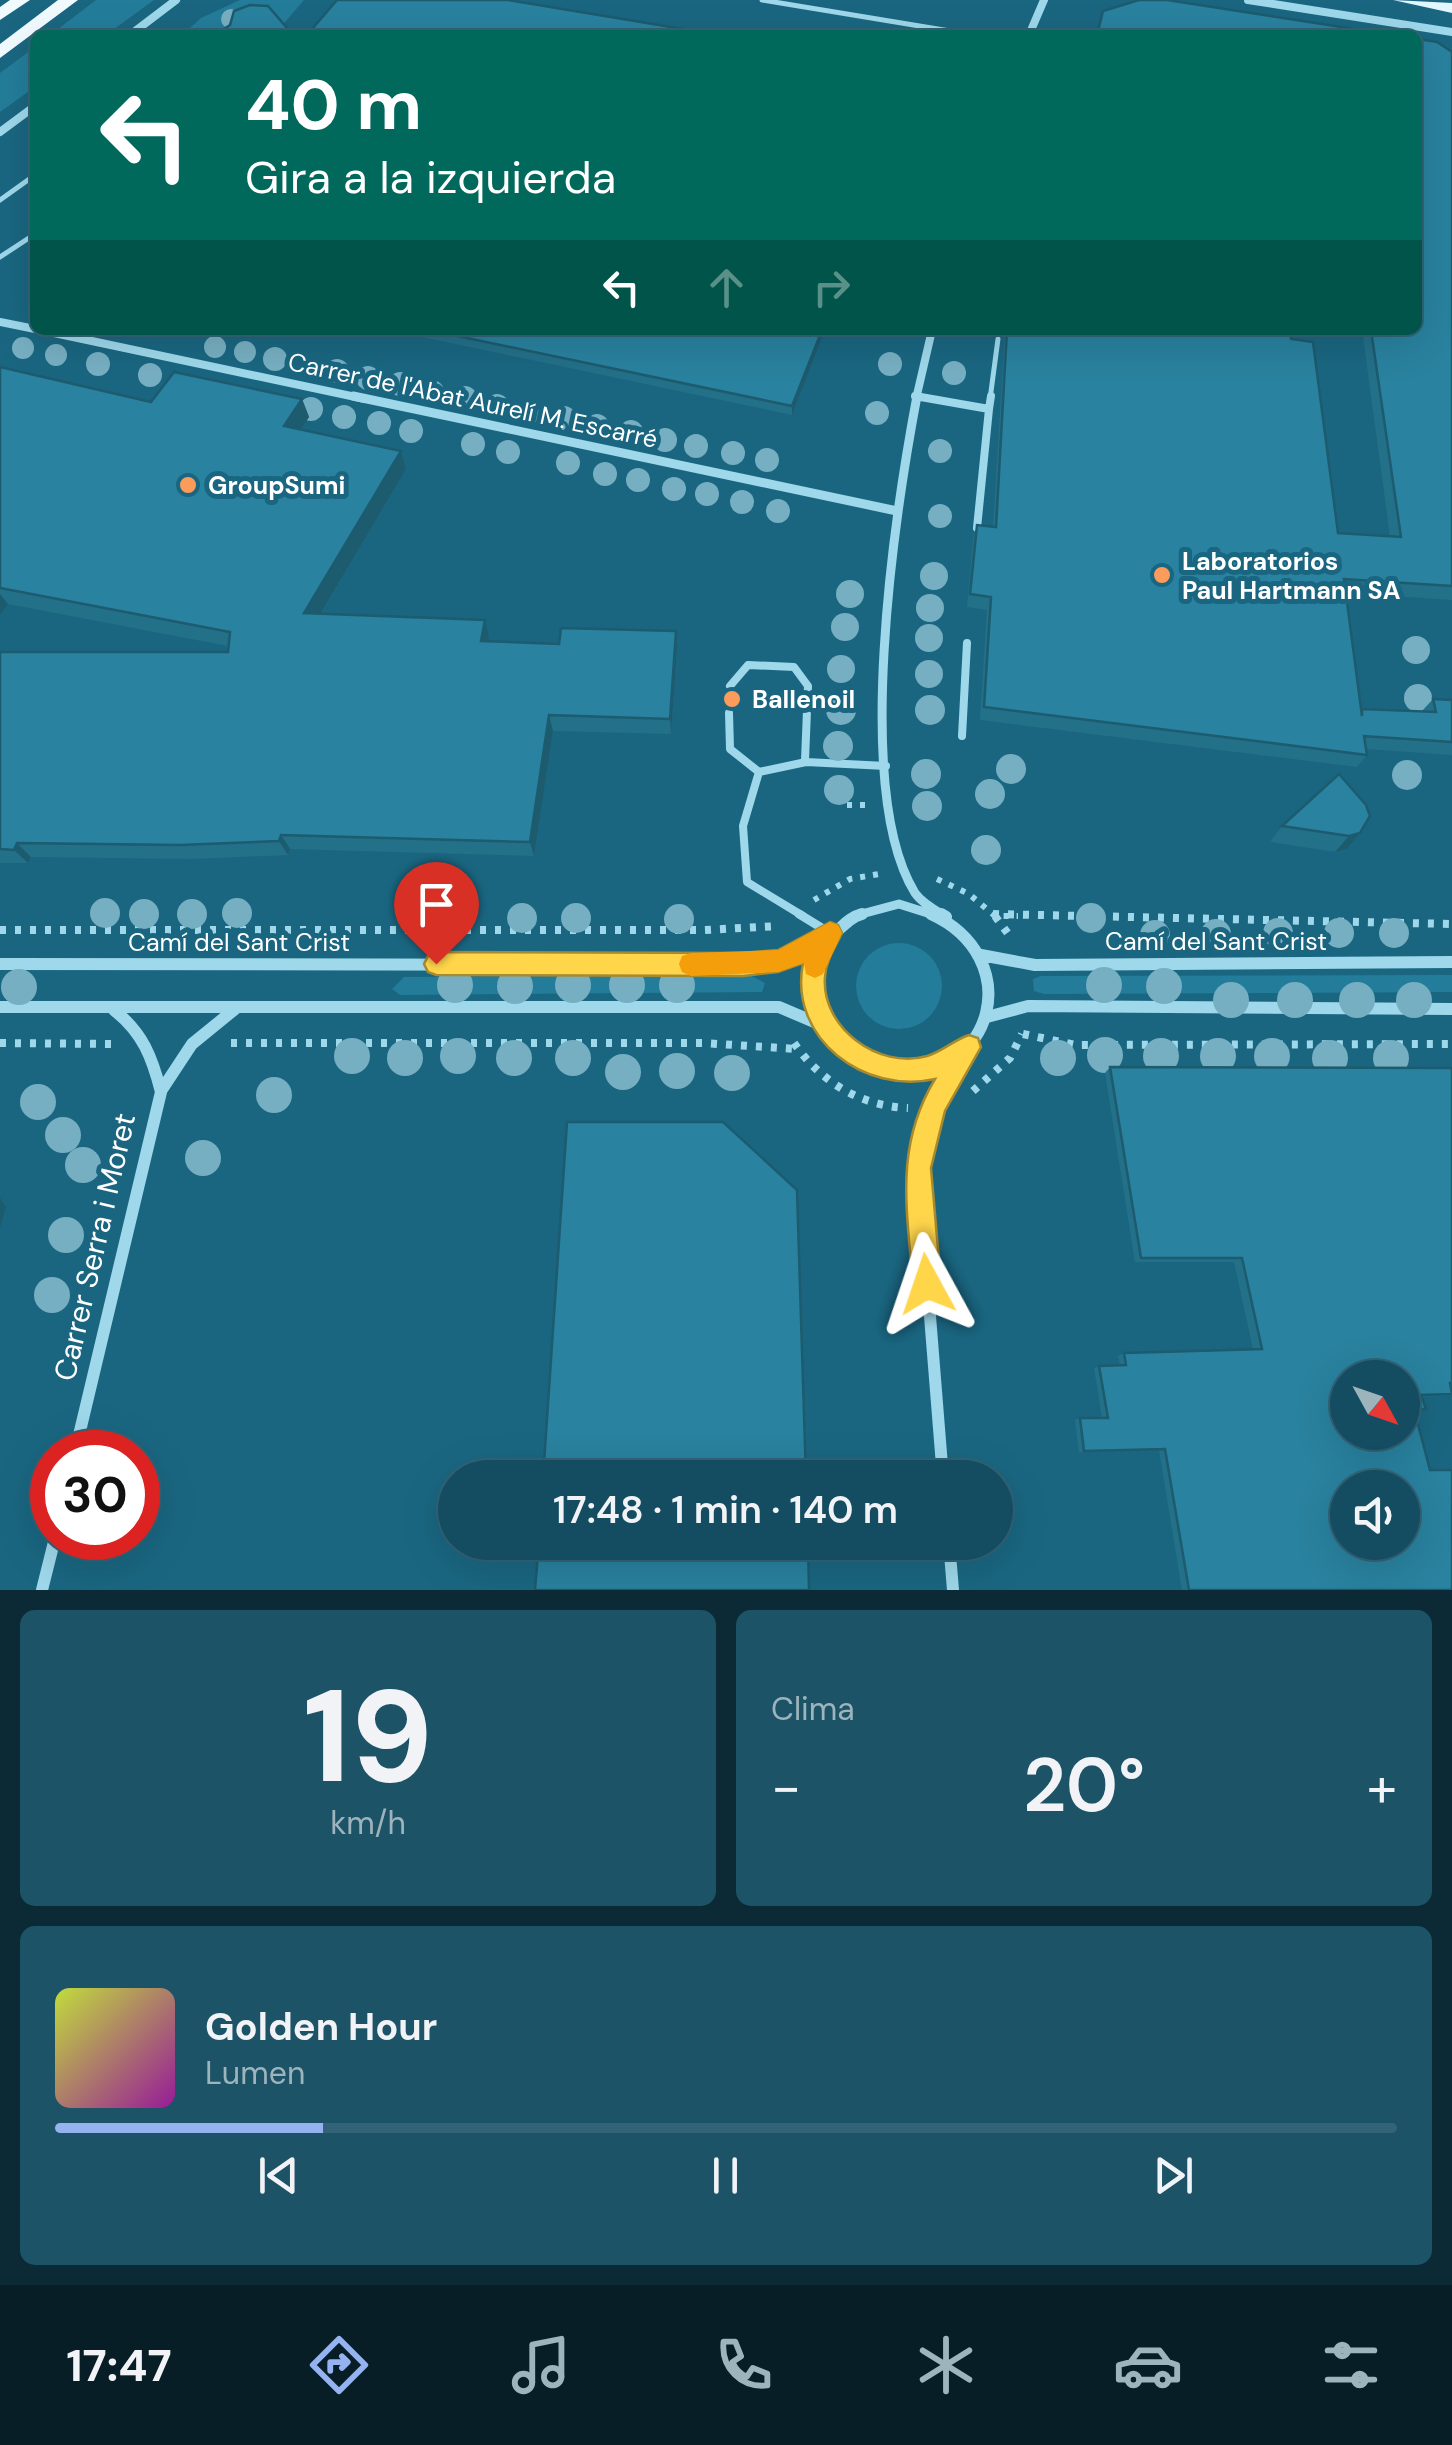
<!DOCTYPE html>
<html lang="es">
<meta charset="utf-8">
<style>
:root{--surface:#144c61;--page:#1d5367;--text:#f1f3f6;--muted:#9db4bd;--line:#336376;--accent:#95b2f1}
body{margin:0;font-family:"DM Sans",sans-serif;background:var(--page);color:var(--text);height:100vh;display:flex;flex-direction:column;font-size:38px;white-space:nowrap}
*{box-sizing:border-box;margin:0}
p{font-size:32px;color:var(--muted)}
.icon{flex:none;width:55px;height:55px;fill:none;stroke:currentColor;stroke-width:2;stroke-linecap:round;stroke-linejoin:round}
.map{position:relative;height:1590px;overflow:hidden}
.sheet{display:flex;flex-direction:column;gap:20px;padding:20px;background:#0b2a35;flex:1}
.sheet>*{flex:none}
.hud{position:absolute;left:30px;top:30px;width:1392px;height:305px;border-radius:15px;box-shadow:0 10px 40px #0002,0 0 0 2px var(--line);background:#00695c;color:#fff;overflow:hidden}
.needle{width:65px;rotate:130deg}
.tools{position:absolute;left:1330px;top:1360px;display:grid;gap:20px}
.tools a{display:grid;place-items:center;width:90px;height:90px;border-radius:50%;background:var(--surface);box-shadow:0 10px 40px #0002,0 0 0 2px var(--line);font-size:50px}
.speed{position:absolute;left:30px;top:1430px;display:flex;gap:20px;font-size:50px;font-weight:700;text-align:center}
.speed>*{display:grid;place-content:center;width:130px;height:130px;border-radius:50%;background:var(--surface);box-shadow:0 10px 40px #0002,0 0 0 2px var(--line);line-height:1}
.speed .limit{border:15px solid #d22;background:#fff;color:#111}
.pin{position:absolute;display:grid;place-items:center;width:85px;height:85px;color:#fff;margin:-102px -42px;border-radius:50% 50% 50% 0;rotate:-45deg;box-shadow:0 0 10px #0007}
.pin .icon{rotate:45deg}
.me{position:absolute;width:110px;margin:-55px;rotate:355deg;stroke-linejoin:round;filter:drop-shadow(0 0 8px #0008)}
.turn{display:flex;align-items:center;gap:35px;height:210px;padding:0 50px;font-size:45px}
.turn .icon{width:130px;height:130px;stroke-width:2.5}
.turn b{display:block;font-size:70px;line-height:85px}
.lanes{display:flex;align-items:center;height:95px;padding:0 50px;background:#0003;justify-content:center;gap:50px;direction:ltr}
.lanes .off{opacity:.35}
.big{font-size:75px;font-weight:600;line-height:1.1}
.sheet .tile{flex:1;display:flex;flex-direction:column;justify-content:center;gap:15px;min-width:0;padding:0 35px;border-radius:15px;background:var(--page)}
.sheet .dial{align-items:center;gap:0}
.dial b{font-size:130px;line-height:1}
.song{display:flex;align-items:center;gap:30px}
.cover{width:120px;height:120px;border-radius:15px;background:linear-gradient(135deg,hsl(70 70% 55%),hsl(300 70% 35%))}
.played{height:10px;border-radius:5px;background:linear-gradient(90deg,var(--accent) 20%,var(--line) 20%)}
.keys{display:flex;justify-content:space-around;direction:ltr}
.heat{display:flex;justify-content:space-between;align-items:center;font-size:55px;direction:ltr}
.sheet .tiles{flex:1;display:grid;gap:20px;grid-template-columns:1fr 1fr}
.tile:last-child{grid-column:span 2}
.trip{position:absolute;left:438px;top:1460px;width:575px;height:100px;border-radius:50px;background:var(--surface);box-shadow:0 10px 40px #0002,0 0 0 2px var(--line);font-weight:600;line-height:100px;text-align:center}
.tab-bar{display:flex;height:160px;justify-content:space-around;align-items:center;background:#081e27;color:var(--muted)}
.tab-bar .icon{width:70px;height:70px}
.tab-bar .on{color:var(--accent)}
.tab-bar b{font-size:45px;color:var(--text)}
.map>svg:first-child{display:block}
.green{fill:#237d9a}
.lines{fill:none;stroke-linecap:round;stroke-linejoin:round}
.path-far1{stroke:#9ed8ea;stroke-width:6;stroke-dasharray:5 8;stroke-linecap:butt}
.path{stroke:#9ed8ea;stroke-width:8;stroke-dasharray:6 9;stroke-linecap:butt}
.service-far2{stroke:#9ed8ea;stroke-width:5}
.service-far1{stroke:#9ed8ea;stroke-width:8}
.service{stroke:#9ed8ea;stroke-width:9}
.minor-far2{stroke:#9ed8ea;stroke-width:8}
.minor-far1{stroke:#9ed8ea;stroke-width:9}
.minor{stroke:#9ed8ea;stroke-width:12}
.primary{fill:#e2f6ff;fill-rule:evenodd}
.trunk{fill:#f0faff;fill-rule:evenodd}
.tree{fill:#77afc2}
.wall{fill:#237089}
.shaded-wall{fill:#1d5b6f}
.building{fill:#29829f;stroke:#1d5b6f;stroke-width:2.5;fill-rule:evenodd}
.route{fill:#ffd54a;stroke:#a68a30;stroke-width:2.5}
.slow{fill:#f59e0b}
.poi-dot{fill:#fc9c5a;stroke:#1a6681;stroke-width:4}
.labels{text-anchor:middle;stroke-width:10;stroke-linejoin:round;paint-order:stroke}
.street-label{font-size:25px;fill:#fff;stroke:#1a6681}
.poi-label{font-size:25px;font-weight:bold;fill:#fff;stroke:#1a6681;text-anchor:start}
.near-street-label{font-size:30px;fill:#fff;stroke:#1a6681}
</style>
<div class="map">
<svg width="1452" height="1590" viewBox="0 0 1452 1590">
<rect width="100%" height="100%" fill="#1a6681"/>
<path class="green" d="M96 0H154L106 35H50Z
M240 0H304L274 35H182L201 18Z
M35 47V87L0 112V73Z
M856 986a43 43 0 1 1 86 0a43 43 0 1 1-86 0Z
M750 975 765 983 762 992 400 995 392 989 404 977Z
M1452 975V992L1044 994 1034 991 1033 979 1041 976Z"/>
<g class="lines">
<path class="path-far1" d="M847 805H867
M937 879 969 894 995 916H1018
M814 900 850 879 885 873"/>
<path class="path" d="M993 914 1452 924
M995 916 1009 935
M0 930H705L778 926
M1023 1034 1076 1045 1452 1044
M0 1043 114 1044
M231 1043H703L797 1049
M794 1043C821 1082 860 1106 908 1108
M973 1091 1010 1058 1022 1034"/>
<path class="service-far2" d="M762 0 962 33
M0 200 35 175
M0 257 35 234
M915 396 930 399
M990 399 998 339"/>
<path class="service-far1" d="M915 396 989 409 977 528
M989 409 991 396
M730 686 748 665 794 667 808 686 805 760
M729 713 730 749 759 772
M962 736 967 643
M803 916 747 882 743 826 759 772 806 762 886 766"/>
<path class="service" d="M799 914 830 933"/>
<path class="minor-far2" d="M1248 0 1452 32
M130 35 176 0
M1029 35 1044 0
M0 132 35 106
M0 322 35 329
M40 330 365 399
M916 399 932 330"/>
<path class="minor-far1" d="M353 396 897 511
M917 396C895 513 852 791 915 893 922 903 935 910 945 916
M854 916 899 904 937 916"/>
<path class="minor" d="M862 914C851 917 845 924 837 931 785 974 832 1063 892 1070 996 1082 1026 957 931 914
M941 914 946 917
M981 955 1035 965 1452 962
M0 964 743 965 788 955 830 933
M0 1007H779L826 1027
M987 1017 1028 1006 1452 1009
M161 1091 192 1044 235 1009
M75 1452 161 1092C152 1057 143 1033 114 1010
M943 1478 918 1167 933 1107 963 1056
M949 1542 953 1590
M42 1590 55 1538"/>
<path class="primary" d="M1393 0 1452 3V13Z"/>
<path class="trunk" d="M10 0H30L0 20V7Z
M58 0H78L0 58V44Z"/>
</g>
<g class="tree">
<circle cx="231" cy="19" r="10"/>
<circle cx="215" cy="347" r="11"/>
<circle cx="23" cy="348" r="11"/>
<circle cx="245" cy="352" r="11"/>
<circle cx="56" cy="355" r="11"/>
<circle cx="275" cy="359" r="12"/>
<circle cx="98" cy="364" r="12"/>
<circle cx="890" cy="364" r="12"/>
<circle cx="337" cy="371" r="12"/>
<circle cx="954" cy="373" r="12"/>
<circle cx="150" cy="375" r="12"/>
<circle cx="368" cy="378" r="12"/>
<circle cx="400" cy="384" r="12"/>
<circle cx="432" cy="392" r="12"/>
<circle cx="465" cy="398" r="12"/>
<circle cx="497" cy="406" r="12"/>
<circle cx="311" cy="409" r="12"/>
<circle cx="529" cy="412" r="12"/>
<circle cx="877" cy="413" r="12"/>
<circle cx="344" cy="417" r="12"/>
<circle cx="564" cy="418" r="12"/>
<circle cx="379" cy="423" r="12"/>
<circle cx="597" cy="426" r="12"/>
<circle cx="411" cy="431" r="12"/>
<circle cx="631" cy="432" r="12"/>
<circle cx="665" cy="440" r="12"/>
<circle cx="473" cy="444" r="12"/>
<circle cx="696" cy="446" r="12"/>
<circle cx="940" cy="451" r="12"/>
<circle cx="508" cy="452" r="12"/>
<circle cx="733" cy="453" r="12"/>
<circle cx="767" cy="460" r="12"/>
<circle cx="568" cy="463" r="12"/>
<circle cx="605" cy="474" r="12"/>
<circle cx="638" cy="480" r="12"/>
<circle cx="674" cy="489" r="12"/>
<circle cx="707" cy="494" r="12"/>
<circle cx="742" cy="502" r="12"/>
<circle cx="778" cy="511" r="12"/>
<circle cx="940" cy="516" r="12"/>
<circle cx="934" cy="576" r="14"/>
<circle cx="850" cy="594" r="14"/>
<circle cx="930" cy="608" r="14"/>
<circle cx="845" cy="627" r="14"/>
<circle cx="929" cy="638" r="14"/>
<circle cx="1416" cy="650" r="14"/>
<circle cx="841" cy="669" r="14"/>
<circle cx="929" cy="674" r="14"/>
<circle cx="1418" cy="698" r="14"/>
<circle cx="841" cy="710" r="15"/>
<circle cx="930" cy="710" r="15"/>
<circle cx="838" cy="746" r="15"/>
<circle cx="1011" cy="769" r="15"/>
<circle cx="926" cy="774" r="15"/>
<circle cx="1407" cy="775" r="15"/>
<circle cx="839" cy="790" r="15"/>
<circle cx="990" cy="794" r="15"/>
<circle cx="927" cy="806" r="15"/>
<circle cx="986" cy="850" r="15"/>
<circle cx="105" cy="913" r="15"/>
<circle cx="237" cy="913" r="15"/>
<circle cx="144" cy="914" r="15"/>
<circle cx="192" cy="914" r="15"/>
<circle cx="522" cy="918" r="15"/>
<circle cx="576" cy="918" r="15"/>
<circle cx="1091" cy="918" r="15"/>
<circle cx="679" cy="919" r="15"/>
<circle cx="1278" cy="933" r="15"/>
<circle cx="1339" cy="933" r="15"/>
<circle cx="1394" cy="933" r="15"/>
<circle cx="1216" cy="934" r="15"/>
<circle cx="1155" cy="935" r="15"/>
<circle cx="455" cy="985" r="18"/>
<circle cx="573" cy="985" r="18"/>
<circle cx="627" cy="985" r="18"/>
<circle cx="677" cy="985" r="18"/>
<circle cx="1104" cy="985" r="18"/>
<circle cx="515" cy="986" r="18"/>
<circle cx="1164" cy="986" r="18"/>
<circle cx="19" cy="987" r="18"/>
<circle cx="1231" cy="1000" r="18"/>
<circle cx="1295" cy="1000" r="18"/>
<circle cx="1357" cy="1000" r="18"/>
<circle cx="1414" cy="1000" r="18"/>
<circle cx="1105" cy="1055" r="18"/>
<circle cx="352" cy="1056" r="18"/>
<circle cx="458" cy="1056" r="18"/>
<circle cx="1161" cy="1056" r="18"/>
<circle cx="1218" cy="1056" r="18"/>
<circle cx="1272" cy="1056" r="18"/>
<circle cx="405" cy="1058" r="18"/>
<circle cx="514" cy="1058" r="18"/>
<circle cx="573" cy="1058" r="18"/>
<circle cx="1058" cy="1058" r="18"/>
<circle cx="1330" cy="1058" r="18"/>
<circle cx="1391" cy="1058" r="18"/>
<circle cx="677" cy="1071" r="18"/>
<circle cx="623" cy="1072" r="18"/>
<circle cx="732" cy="1073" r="18"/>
<circle cx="274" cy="1095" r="18"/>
<circle cx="38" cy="1102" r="18"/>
<circle cx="63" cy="1135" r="18"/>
<circle cx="203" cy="1158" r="18"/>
<circle cx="83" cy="1165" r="18"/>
<circle cx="66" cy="1235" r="18"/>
<circle cx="52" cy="1295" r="18"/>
</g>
<path class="wall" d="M1452 52V600L1346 593 1361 711H1422L1433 699 1452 700V755L1366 749 1367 755 1357 767 980 720 987 610 967 607 973 539 977 525 993 527 1005 330H1290L1291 339 1338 533 1390 536 1362 330H1418Z
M389 330H825L792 415Z
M0 367 151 402 302 399 309 417 300 430 401 451 406 469 321 614 489 637 488 641 677 648 671 734 553 731 534 856 290 849 288 855 191 859 31 857 28 863H0V652H228V646L8 604 0 615Z
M1282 826 1360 833 1347 849 1335 852 1270 842Z
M1110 1067 1452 1068V1385H1450L1452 1395 1422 1397 1426 1409 1415 1411 1452 1590H1182L1159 1450 1079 1452 1075 1420 1080 1418H1102L1094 1368 1099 1366 1120 1365 1118 1356 1124 1353 1253 1349 1234 1262H1135L1105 1073Z"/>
<path class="shaded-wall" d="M822 330H825L792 415V406Z
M302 399 309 417 291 444 284 426Z
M401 451 406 469 311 630 304 613Z
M0 594 8 604 0 615Z
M485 620 489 637 486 657 481 641Z
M676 631 677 648 671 734 670 719Z
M549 715 553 731 534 856 530 842Z
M1360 833 1347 849 1335 852 1349 836Z
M281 835 290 849 288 855 279 841Z
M17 843 31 857 28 863 14 850Z
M0 1198 6 1207 0 1228Z"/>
<path class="building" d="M337 0H508L719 35H307Z
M1139 0H1167L1393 35H1097L1103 11Z
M250 5 268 6 293 35H215L230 25 234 11Z
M1418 39 1437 42 1452 52V586L1344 579 1362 716V709L1436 712 1433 699 1452 700V742L1364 736 1367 755 984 707 991 597 970 594 977 525 996 527 1007 330H1290L1291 339 1313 342 1338 533 1401 537 1371 330H1418Z
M429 330H822L792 406Z
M0 367 151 402 174 372 302 399 284 426 401 451 304 613 485 620 481 641 559 644 561 628 676 631 670 719 549 715 530 842 281 835 279 841 180 845 17 843 14 850 0 849V652H228L230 632 0 588Z
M1339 774 1366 805 1370 816 1360 833 1349 836 1282 826Z
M1110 1067 1452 1068V1383H1450L1452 1394 1421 1395 1426 1409H1414L1430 1470H1452V1590H1189L1165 1449 1084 1451 1080 1418H1108L1099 1366 1126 1365 1124 1353 1262 1349 1242 1258H1141ZM1348 1378H1402V1432H1348ZM1348 1488H1402V1542H1348Z
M567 1122H723L797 1190 806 1478H543Z
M539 1542H808L809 1590H535Z"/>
<path class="route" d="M830 922 838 925 842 933C835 948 826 960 825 977 821 1027 878 1070 927 1056 941 1052 954 1040 969 1035L978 1038 981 1047 945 1111 931 1168 941 1284 937 1294 927 1298 917 1294 913 1284C907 1209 894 1147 935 1079 865 1095 788 1039 803 963L778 972 743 976 436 975 428 972 424 964 428 956 436 952 743 953 778 950Z"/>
<path class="slow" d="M830 922 838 925 842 933 823 974 815 978 806 974 804 963 778 972 691 976 682 972 679 964 682 956 691 953 778 950Z"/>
<g class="poi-dot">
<circle cx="188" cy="485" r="10"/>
<circle cx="1162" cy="575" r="10"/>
<circle cx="732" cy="699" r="10"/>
</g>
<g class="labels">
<g class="street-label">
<text transform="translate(473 400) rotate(12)" y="9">Carrer de l'Abat Aurelí M. Escarré</text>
<text x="1216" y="950">Camí del Sant Crist</text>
<text x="239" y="951">Camí del Sant Crist</text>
</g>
<g class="poi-label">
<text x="208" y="494">GroupSumi</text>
<text x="1182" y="570">Laboratorios<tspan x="1182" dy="29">Paul Hartmann SA</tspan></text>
<text x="752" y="708">Ballenoil</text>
</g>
<g class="near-street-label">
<text transform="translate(95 1247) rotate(-77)" y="10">Carrer Serra i Moret</text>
</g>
</g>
</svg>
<div class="tools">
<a><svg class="needle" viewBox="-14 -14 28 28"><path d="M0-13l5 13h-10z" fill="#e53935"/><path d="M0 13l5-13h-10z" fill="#9db4bd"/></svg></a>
<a><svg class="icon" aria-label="sound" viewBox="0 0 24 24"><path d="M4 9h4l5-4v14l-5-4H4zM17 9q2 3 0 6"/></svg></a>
</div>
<div class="speed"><div class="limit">30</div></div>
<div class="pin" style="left:436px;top:964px;background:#d93025"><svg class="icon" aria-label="arrive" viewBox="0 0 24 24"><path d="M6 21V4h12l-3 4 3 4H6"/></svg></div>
<svg class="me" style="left:927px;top:1284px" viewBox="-20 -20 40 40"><path d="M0-17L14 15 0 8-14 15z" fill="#ffd54a" stroke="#fff" stroke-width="4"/></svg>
<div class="trip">17:48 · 1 min · 140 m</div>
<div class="hud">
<div class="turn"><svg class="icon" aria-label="left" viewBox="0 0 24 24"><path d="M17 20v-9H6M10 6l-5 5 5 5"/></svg><div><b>40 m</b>Gira a la izquierda</div></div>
<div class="lanes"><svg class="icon" aria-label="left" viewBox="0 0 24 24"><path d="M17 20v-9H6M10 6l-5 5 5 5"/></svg><svg class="icon off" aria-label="ahead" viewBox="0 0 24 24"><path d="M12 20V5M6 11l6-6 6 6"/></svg><svg class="icon off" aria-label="right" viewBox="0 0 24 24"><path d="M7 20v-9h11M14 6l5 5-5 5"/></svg></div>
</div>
</div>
<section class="sheet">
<div class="tiles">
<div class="tile dial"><b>19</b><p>km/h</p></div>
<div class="tile"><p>Clima</p>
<div class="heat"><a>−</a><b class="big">20°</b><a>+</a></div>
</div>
<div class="tile">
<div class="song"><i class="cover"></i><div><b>Golden Hour</b><p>Lumen</p></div></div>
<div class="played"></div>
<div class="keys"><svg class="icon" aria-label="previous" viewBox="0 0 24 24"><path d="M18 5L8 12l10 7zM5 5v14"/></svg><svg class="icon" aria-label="pause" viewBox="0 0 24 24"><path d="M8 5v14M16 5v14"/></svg><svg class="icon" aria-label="next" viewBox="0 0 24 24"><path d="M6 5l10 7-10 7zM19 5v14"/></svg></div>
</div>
</div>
</section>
<nav class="tab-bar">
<b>17:47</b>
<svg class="icon on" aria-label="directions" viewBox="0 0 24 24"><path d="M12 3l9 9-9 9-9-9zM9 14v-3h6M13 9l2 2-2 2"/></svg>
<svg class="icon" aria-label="music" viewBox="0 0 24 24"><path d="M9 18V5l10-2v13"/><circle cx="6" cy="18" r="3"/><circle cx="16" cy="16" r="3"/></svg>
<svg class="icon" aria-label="phone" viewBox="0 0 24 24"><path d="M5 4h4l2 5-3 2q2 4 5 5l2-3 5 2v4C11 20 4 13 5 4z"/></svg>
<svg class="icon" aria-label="climate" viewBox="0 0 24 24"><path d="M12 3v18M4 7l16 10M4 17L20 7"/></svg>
<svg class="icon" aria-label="car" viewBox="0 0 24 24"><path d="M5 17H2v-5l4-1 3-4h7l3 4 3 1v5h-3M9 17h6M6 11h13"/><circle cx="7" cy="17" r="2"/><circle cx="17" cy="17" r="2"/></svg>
<svg class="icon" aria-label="filters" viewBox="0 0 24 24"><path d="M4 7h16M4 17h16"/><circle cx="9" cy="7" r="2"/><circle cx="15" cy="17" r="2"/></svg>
</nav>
